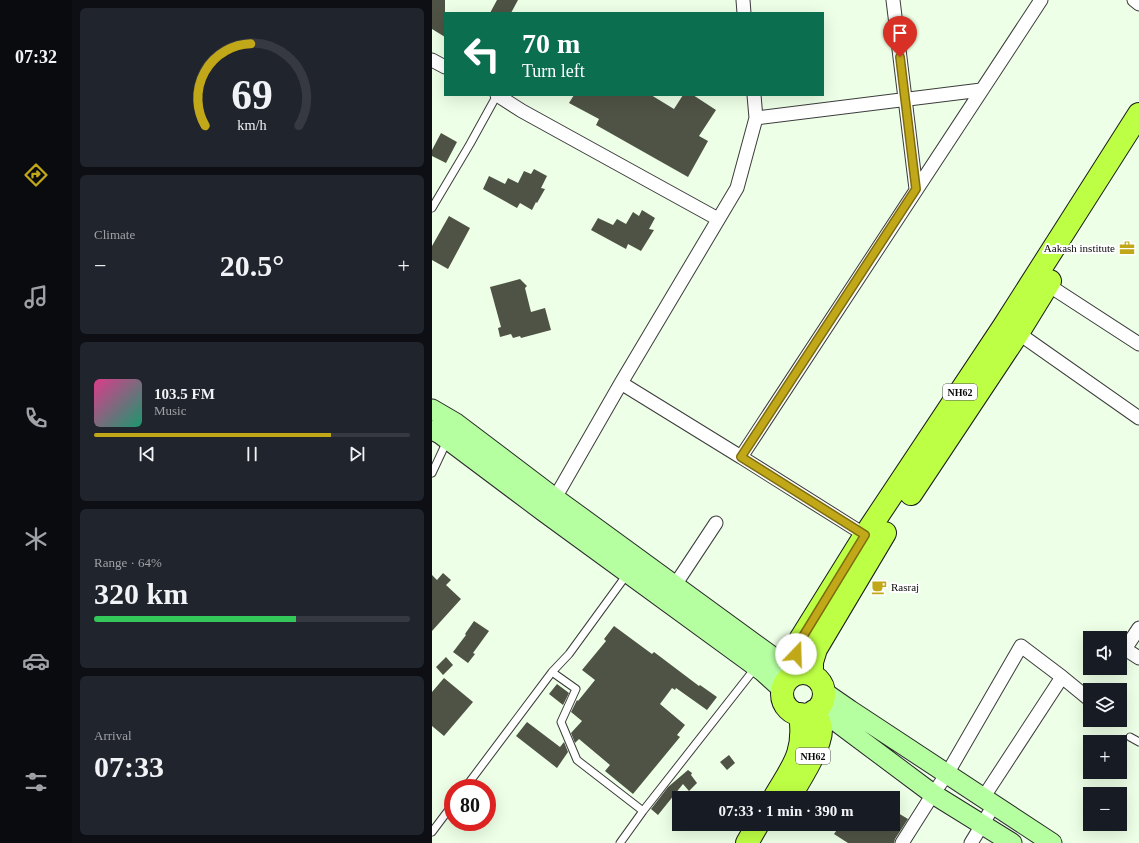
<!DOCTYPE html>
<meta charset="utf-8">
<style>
:root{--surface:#171b24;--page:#20242c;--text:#f1f3f6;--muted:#9ea1a6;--line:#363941;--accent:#c1a819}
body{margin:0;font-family:Georgia,serif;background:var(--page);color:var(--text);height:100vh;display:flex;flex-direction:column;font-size:15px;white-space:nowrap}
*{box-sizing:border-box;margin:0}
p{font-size:13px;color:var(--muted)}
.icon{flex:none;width:22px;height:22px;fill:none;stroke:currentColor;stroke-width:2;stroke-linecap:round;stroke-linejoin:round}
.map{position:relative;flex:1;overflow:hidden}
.side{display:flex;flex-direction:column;gap:8px;padding:8px;background:#0d0f14;width:360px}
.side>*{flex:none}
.banner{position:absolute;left:12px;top:12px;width:380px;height:84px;border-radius:0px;box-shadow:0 4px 16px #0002;background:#0b6e4f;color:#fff;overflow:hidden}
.tools{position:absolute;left:651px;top:631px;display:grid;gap:8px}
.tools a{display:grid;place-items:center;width:44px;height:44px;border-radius:0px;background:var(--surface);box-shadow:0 4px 16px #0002;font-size:20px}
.speed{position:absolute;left:12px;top:779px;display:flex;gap:8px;font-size:20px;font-weight:700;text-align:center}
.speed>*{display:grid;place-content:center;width:52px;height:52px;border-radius:50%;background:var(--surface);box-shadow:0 4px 16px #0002;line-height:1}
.speed .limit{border:6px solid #d22;background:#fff;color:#111}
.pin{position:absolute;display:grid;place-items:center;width:34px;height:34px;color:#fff;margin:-41px -17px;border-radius:50% 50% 50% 0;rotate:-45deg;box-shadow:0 0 4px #0007}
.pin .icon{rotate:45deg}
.me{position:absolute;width:44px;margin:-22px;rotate:21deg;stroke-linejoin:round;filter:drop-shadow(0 0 3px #0008)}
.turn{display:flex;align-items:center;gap:14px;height:84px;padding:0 12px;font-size:18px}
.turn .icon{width:52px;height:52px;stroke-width:2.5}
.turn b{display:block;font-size:28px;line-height:34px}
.big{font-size:30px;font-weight:700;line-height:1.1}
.side .widget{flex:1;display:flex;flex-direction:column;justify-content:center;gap:6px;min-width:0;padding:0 14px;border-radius:6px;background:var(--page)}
.side .dial{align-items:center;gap:0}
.dial svg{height:104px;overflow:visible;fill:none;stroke:var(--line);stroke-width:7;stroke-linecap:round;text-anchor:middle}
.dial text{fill:var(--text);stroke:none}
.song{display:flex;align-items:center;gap:12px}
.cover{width:48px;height:48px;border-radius:6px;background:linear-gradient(135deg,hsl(330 70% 55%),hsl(160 70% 35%))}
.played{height:4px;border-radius:2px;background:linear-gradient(90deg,var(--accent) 75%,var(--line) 75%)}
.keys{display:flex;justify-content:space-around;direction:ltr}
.heat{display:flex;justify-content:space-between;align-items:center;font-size:22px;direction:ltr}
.charge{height:6px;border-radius:3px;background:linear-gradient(90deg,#34c759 64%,var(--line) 0)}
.trip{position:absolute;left:240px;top:791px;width:228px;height:40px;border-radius:0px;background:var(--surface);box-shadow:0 4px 16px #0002;font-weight:700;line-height:40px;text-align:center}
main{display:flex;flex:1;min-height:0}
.menu{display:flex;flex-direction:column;width:72px;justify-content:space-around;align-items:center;background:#090b0e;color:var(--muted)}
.menu .icon{width:28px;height:28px}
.menu .current{color:var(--accent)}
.menu b{font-size:18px;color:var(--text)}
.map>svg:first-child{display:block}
.building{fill:#4f5345}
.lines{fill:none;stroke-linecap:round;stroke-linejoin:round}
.lane-casing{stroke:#3c3c3c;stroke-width:9}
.street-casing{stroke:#3c3c3c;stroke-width:15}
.secondary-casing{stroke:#2b2b2b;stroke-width:21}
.highway-casing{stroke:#1a1a1a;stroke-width:24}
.lane{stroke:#fff;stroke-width:7}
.street{stroke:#fff;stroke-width:13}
.secondary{stroke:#b5ffa1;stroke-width:19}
.highway{stroke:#bdff44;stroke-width:22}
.route-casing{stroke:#7d6d10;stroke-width:10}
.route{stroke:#c1a819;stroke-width:7}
.labels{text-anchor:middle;stroke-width:4;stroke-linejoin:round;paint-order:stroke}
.shield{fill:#fff;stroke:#535353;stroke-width:1}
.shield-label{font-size:10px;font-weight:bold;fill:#090909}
.poi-label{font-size:11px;fill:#090909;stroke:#fff;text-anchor:end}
</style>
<main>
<nav class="menu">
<b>07:32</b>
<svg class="icon current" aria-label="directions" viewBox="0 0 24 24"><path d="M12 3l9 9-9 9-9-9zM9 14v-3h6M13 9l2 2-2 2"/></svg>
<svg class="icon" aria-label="music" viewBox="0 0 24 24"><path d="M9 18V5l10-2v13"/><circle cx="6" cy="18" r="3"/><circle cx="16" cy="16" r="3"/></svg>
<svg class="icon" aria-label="phone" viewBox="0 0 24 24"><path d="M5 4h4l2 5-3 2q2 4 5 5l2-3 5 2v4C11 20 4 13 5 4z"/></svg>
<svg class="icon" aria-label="climate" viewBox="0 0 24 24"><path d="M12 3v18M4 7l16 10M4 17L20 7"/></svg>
<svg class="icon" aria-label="car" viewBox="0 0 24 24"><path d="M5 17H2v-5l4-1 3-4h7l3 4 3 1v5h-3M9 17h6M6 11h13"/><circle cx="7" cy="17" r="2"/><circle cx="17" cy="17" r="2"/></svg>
<svg class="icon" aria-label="filters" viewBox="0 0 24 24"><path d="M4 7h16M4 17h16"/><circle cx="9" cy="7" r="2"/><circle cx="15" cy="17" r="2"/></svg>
</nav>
<section class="side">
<div class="widget dial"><svg viewBox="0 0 100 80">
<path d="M14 69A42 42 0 1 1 86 69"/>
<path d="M14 69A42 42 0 0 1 49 6" stroke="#c1a819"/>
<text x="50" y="56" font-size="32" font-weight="700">69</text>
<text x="50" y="72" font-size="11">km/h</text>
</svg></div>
<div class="widget"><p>Climate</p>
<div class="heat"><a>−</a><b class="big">20.5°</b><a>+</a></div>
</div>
<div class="widget">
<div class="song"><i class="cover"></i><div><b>103.5 FM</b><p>Music</p></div></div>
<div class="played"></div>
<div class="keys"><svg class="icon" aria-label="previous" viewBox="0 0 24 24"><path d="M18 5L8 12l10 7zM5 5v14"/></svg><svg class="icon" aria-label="pause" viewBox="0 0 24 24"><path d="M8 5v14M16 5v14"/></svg><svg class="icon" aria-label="next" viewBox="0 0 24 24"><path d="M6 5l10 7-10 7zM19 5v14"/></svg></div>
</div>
<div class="widget"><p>Range · 64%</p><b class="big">320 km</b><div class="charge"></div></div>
<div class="widget"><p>Arrival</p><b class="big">07:33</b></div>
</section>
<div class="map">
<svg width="707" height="843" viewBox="0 0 707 843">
<rect width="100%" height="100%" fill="#edffe6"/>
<path class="building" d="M0 0H13V37L0 29Z
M65 0H86L79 13H58Z
M142 95H219L242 109 251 95H261L284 110 267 136 276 141 256 177 164 125 167 119 137 103Z
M9 133 25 142 14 163 0 156V150Z
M102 169 115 176 109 188 113 189 105 203 104 202 100 210 88 203 85 208 51 189 57 176 73 184 76 178 86 183 92 171 99 174Z
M210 210 223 218 217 229 222 230 209 251 196 244 194 249 159 230 166 218 181 225 185 219 194 224 201 212 207 216Z
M17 216 38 228 16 269 0 260V246Z
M88 279 95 286 93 288 99 312 113 308 119 330 89 338 88 336 81 338 79 334 68 337 66 328 69 327 58 287Z
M11 573 19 580 14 585 29 599 0 631V575L5 580Z
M42 621 57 631 41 653 43 654 36 663 21 652 34 635 33 634Z
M182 626 220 654 222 652 267 686 268 685 285 697 275 710 244 688 243 690 240 688 228 704 253 725 245 735 248 737 201 794 173 771 178 765 147 739 143 743 139 733 150 721 139 712 145 700 146 701 163 680 150 670 174 641 172 639Z
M14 657 21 665 11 675 4 667Z
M12 678 41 702 12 736 0 726V692Z
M125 684 137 693 131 705 117 694Z
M95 722 128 747 132 742 136 752 125 768 84 736Z
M297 755 303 763 295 770 288 762Z
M256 770 260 773 259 775 265 783 257 791 251 784 226 815 219 809 236 787Z
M461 810 476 819 463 839 462 843H416L402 834 409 824H461Z"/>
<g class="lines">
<g class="lane-casing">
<path id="lane" d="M0 208 38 144 65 95
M0 473 15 441
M120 672 144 689 129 722 145 760 211 811
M698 737 707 742
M33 788 120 672 137 654 196 573
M0 832 21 804
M188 843 211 811 324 667"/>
</g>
<g class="street-casing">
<path id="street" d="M311 0 312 13
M461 0 484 189
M702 0 707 4
M0 60 13 67
M65 95 90 111 286 219
M322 95 324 118
M610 281 707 344
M586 333 707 418
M189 383 309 457
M123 498 189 383 305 188 324 118 549 90
M433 535 309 457 609 0
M243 585 284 523
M707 628 693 649 707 658
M551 798 630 677
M470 843 501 794 515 774 589 646 630 677 658 700
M539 843 562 805"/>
</g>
<g class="secondary-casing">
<path id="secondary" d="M0 409 24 423 123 498 341 657 350 665 360 676
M0 430 8 434 112 512 330 671 351 690
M392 692 418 710 620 843
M386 708 501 794 580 843"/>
</g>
<g class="highway-casing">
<path id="highway" d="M479 494 586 333 618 281
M368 673C364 658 363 652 369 638L433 535 572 326 707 114
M350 694a21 21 0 1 1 42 0a21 21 0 1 1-42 0Z
M380 675V662L384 649 453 533
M342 798C360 767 374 753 368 714
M357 798C366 783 390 746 389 729 389 723 385 717 382 711
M315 843 326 824"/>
</g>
<use href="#lane" class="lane"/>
<use href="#street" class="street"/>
<use href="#secondary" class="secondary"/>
<use href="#highway" class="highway"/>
</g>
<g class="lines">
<g class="route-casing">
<path id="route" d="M364 654 365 646 370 638 433 535 309 457 484 189 468 57"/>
</g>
<use href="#route" class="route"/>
</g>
<defs>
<g id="office-bare" transform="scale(1.2)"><path d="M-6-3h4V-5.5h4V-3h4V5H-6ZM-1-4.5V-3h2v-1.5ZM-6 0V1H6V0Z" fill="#c1a819" stroke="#fff" stroke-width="2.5" paint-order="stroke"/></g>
<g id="cafe-bare" transform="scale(1.2)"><path d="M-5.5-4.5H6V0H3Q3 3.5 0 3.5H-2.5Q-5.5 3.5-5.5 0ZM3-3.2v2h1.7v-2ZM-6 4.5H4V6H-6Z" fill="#c1a819" stroke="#fff" stroke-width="2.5" paint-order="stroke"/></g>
</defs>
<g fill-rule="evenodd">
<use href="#office-bare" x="695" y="248"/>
<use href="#cafe-bare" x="447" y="587"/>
</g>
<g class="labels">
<g class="shield">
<rect x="511" y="384" width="34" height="16" rx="3"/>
<rect x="364" y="748" width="34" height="16" rx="3"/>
</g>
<g class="shield-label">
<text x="528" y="396">NH62</text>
<text x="381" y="760">NH62</text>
</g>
<g class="poi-label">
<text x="683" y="252">Aakash institute</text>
<text x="459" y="591" text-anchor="start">Rasraj</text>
</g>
</g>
</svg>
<div class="tools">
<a><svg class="icon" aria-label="sound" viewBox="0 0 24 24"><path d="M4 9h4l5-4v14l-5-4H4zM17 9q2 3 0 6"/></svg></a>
<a><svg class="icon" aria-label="layers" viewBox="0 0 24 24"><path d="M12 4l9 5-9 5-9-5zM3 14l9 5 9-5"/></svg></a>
<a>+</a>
<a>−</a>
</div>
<div class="speed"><div class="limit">80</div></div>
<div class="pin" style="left:468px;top:57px;background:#d93025"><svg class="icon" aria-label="arrive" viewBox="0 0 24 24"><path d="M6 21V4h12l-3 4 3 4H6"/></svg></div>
<svg class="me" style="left:364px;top:654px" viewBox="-20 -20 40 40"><circle r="19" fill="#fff"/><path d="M0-13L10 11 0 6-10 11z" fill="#c1a819"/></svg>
<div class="trip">07:33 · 1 min · 390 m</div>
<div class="banner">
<div class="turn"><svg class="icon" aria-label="left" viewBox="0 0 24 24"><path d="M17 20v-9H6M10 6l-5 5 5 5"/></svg><div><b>70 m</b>Turn left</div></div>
</div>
</div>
</main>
